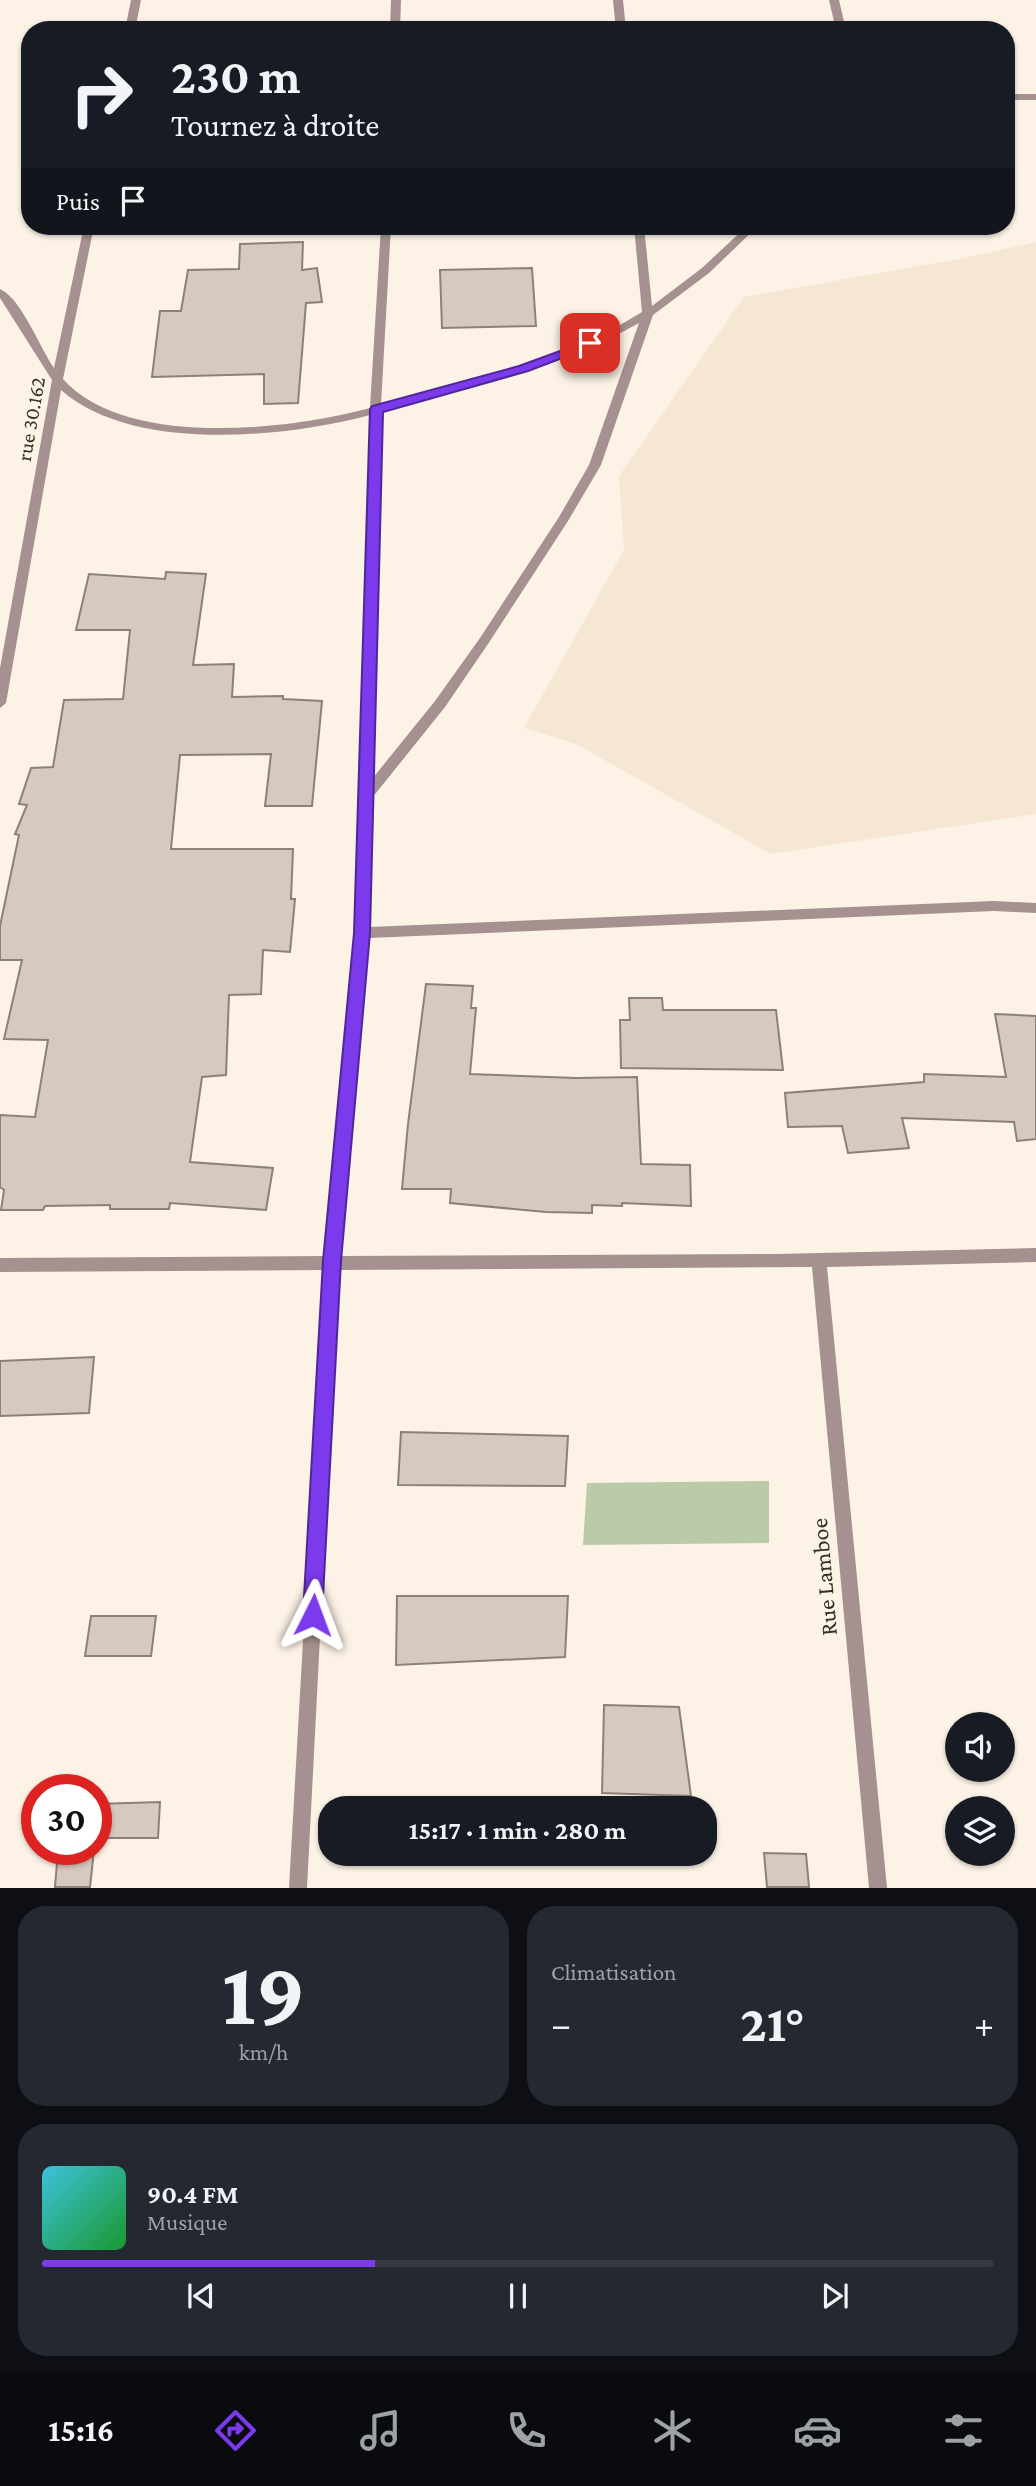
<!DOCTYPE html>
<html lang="fr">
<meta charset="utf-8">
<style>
:root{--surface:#171b24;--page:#242831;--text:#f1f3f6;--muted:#9ea1a6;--line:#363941;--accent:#7c3aed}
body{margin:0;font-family:"Crimson Pro",serif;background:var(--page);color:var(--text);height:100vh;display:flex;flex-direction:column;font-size:26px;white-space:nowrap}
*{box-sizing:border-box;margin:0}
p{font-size:23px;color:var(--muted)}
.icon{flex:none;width:38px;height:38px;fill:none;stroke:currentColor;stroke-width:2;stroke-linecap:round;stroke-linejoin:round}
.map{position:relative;height:1888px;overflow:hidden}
.drawer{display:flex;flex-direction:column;gap:18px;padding:18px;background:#0d0f14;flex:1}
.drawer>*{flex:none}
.top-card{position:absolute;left:21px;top:21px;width:994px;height:214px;border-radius:28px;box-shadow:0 2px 5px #0004;background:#171b24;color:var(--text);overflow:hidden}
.controls{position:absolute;left:945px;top:1712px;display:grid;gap:14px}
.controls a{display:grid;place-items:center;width:70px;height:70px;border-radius:50%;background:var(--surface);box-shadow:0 2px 5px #0004;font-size:35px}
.speed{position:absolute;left:21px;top:1774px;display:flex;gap:14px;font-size:35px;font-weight:700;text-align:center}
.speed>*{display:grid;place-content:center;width:91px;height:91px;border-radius:50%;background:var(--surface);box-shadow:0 2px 5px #0004;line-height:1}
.speed .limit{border:10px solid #d22;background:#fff;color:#111}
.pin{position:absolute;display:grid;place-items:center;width:60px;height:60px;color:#fff;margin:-30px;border-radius:14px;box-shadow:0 4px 10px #0006}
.me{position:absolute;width:77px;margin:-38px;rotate:3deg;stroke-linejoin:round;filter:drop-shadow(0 0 5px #0008)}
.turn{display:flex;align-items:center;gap:24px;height:147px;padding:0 35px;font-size:32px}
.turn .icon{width:91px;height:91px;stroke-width:2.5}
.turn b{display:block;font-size:49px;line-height:60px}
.then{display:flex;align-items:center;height:66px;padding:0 35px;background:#0003;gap:14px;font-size:26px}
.big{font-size:52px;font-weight:700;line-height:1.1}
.drawer .widget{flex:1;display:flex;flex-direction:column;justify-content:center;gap:10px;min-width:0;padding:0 24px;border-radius:28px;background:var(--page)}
.drawer .dial{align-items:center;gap:0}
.dial b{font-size:91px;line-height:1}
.song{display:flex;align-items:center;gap:21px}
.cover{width:84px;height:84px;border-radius:10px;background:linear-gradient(135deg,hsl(190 70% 55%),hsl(130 70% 35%))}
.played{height:7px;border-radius:4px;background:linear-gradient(90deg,var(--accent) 35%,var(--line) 35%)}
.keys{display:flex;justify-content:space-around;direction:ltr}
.heat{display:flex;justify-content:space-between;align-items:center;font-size:38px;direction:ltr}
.drawer .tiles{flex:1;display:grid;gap:18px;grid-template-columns:1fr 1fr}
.widget:last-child{grid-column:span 2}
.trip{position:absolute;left:318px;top:1796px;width:399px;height:70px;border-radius:28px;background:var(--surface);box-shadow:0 2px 5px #0004;font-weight:700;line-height:70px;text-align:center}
.tabs{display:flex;height:112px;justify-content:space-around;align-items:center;background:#090b0e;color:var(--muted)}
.tabs .icon{width:49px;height:49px}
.tabs .on{color:var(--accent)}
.tabs b{font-size:32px;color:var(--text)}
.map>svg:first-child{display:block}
.built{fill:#f6e7d4}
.green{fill:#bccba7}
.building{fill:#d7c9bf;stroke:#8d8177;stroke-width:2}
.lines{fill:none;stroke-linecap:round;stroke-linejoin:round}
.minor{fill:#a5918f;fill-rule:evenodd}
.route{fill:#7c3aed;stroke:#51269a;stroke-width:2}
.labels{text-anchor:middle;stroke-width:7;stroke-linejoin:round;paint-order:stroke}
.street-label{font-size:21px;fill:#332f2a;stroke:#fcf2e5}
.near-street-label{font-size:24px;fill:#332f2a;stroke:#fcf2e5}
</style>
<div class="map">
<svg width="1036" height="1888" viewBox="0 0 1036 1888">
<rect width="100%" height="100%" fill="#fcf2e5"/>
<path class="built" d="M1036 242V814L771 854 576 744 524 728 624 550 619 476 744 297 964 258Z"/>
<path class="green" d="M769 1481V1543L583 1545 587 1483Z"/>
<path class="building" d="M303 242 302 270 317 268 322 302 306 303 298 403 264 404V374L152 377 160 311H181L188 270 239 269 240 244Z
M532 268 536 326 442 328 440 270Z
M166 572 206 574 193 665 234 664 232 697 283 696V699L322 701 312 806H265L271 754 180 755 171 849H293L291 899H295L290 952 263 950 261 994 229 995 226 1075 202 1077 190 1162 273 1168 266 1210 170 1203 169 1209H110V1205L45 1206 43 1210H1L4 1190 0 1187V1115L35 1117 48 1040 4 1039 22 960H0V926L19 835 15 834 27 805 19 804 31 768 53 767 64 700 123 699 130 630H76L89 574 165 579Z
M426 984 473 986 471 1008H476L470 1074 576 1078 637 1077 641 1164 690 1165 691 1206 622 1203V1206L592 1205V1213L546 1212 450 1203 451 1189H402L408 1124Z
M629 998H662L663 1010H776L783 1070 621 1068 620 1020H630Z
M995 1014 1036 1016V1139L1017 1141 1014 1122 902 1118 909 1148 848 1153 842 1126 788 1127 785 1093 924 1082V1074L1006 1077Z
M94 1357 89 1413 0 1416V1361Z
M401 1432 568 1436 565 1486 398 1485Z
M397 1596H568L565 1657 396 1665Z
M91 1616H156L151 1656H85Z
M604 1705 679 1707 691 1796 602 1793Z
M160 1802 158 1838H96V1804Z
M58 1850H94L90 1887H55Z
M764 1853 806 1854 809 1887H767Z"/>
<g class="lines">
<path class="minor" d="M131 0H141L135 30H125Z
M391 0H401L400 30H390Z
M613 0H623L626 30H616Z
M829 0H839L846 30H836Z
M1006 94H1036V100H1006Z
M84 226H94L63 379C125 449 289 430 370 408L381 226H391L381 405C471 380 563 362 642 312L634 226H644L652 306 702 268 747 226H758L709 273 653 315 601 465 568 521 488 644 445 707 372 798 369 927 994 901 1036 903V913L994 911 369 938 340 1256 777 1254 1036 1248V1262L827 1267 887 1888H869L812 1267 339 1270 307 1888H289L324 1270 0 1272V1258L325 1256 355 933 370 415C284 438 132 453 61 390L6 703 0 708V668L52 380 0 298V289C21 298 40 348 54 368ZM639 323 589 465 559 517 480 638 435 701 372 779 381 412C469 387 559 369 639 323Z"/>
</g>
<path class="route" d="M590 340 596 343 594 346 528 371 383 412 370 933 341 1261 322 1615 320 1622 313 1625 306 1622 303 1615 323 1261 354 933 370 409 372 406 519 366Z"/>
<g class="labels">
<g class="street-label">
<text transform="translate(31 419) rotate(-80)" y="7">rue 30.162</text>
</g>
<g class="near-street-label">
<text transform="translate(824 1577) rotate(-95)" y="8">Rue Lamboe</text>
</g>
</g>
</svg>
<div class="controls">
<a><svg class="icon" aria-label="sound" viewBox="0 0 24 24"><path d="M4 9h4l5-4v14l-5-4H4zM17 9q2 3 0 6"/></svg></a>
<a><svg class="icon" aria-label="layers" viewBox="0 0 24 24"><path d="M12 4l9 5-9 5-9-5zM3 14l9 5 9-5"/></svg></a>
</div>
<div class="speed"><div class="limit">30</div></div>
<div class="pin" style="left:590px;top:343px;background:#d93025"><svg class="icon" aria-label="arrive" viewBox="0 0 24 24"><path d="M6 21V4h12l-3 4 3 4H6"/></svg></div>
<svg class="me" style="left:313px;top:1615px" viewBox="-20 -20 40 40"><path d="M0-17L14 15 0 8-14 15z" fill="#7c3aed" stroke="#fff" stroke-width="4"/></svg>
<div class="trip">15:17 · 1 min · 280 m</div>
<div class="top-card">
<div class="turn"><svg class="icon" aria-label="right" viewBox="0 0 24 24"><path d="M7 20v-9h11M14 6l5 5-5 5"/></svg><div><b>230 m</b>Tournez à droite</div></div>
<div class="then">Puis<svg class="icon" aria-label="arrive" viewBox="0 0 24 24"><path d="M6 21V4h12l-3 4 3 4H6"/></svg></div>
</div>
</div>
<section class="drawer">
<div class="tiles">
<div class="widget dial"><b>19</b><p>km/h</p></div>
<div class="widget"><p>Climatisation</p>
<div class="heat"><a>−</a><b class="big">21°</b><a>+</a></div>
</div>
<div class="widget">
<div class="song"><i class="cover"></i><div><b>90.4 FM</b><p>Musique</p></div></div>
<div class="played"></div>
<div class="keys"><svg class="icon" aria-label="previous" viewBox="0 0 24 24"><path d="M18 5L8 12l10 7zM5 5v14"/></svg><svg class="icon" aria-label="pause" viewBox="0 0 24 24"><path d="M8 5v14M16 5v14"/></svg><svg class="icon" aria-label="next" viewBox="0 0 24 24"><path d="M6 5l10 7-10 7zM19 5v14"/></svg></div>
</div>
</div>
</section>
<nav class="tabs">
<b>15:16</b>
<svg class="icon on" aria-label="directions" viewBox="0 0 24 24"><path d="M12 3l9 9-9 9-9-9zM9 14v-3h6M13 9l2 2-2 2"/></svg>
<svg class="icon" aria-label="music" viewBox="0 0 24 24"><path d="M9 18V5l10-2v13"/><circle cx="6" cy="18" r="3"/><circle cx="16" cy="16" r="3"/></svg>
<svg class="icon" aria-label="phone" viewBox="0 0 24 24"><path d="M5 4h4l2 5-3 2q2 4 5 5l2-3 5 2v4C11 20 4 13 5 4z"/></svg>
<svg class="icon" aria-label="climate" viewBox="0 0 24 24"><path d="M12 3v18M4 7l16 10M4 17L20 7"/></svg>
<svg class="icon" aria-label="car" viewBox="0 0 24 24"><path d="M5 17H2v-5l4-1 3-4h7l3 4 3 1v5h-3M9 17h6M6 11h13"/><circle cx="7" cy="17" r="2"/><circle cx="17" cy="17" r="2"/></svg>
<svg class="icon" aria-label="filters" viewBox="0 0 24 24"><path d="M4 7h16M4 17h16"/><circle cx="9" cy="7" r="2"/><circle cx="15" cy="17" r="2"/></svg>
</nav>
